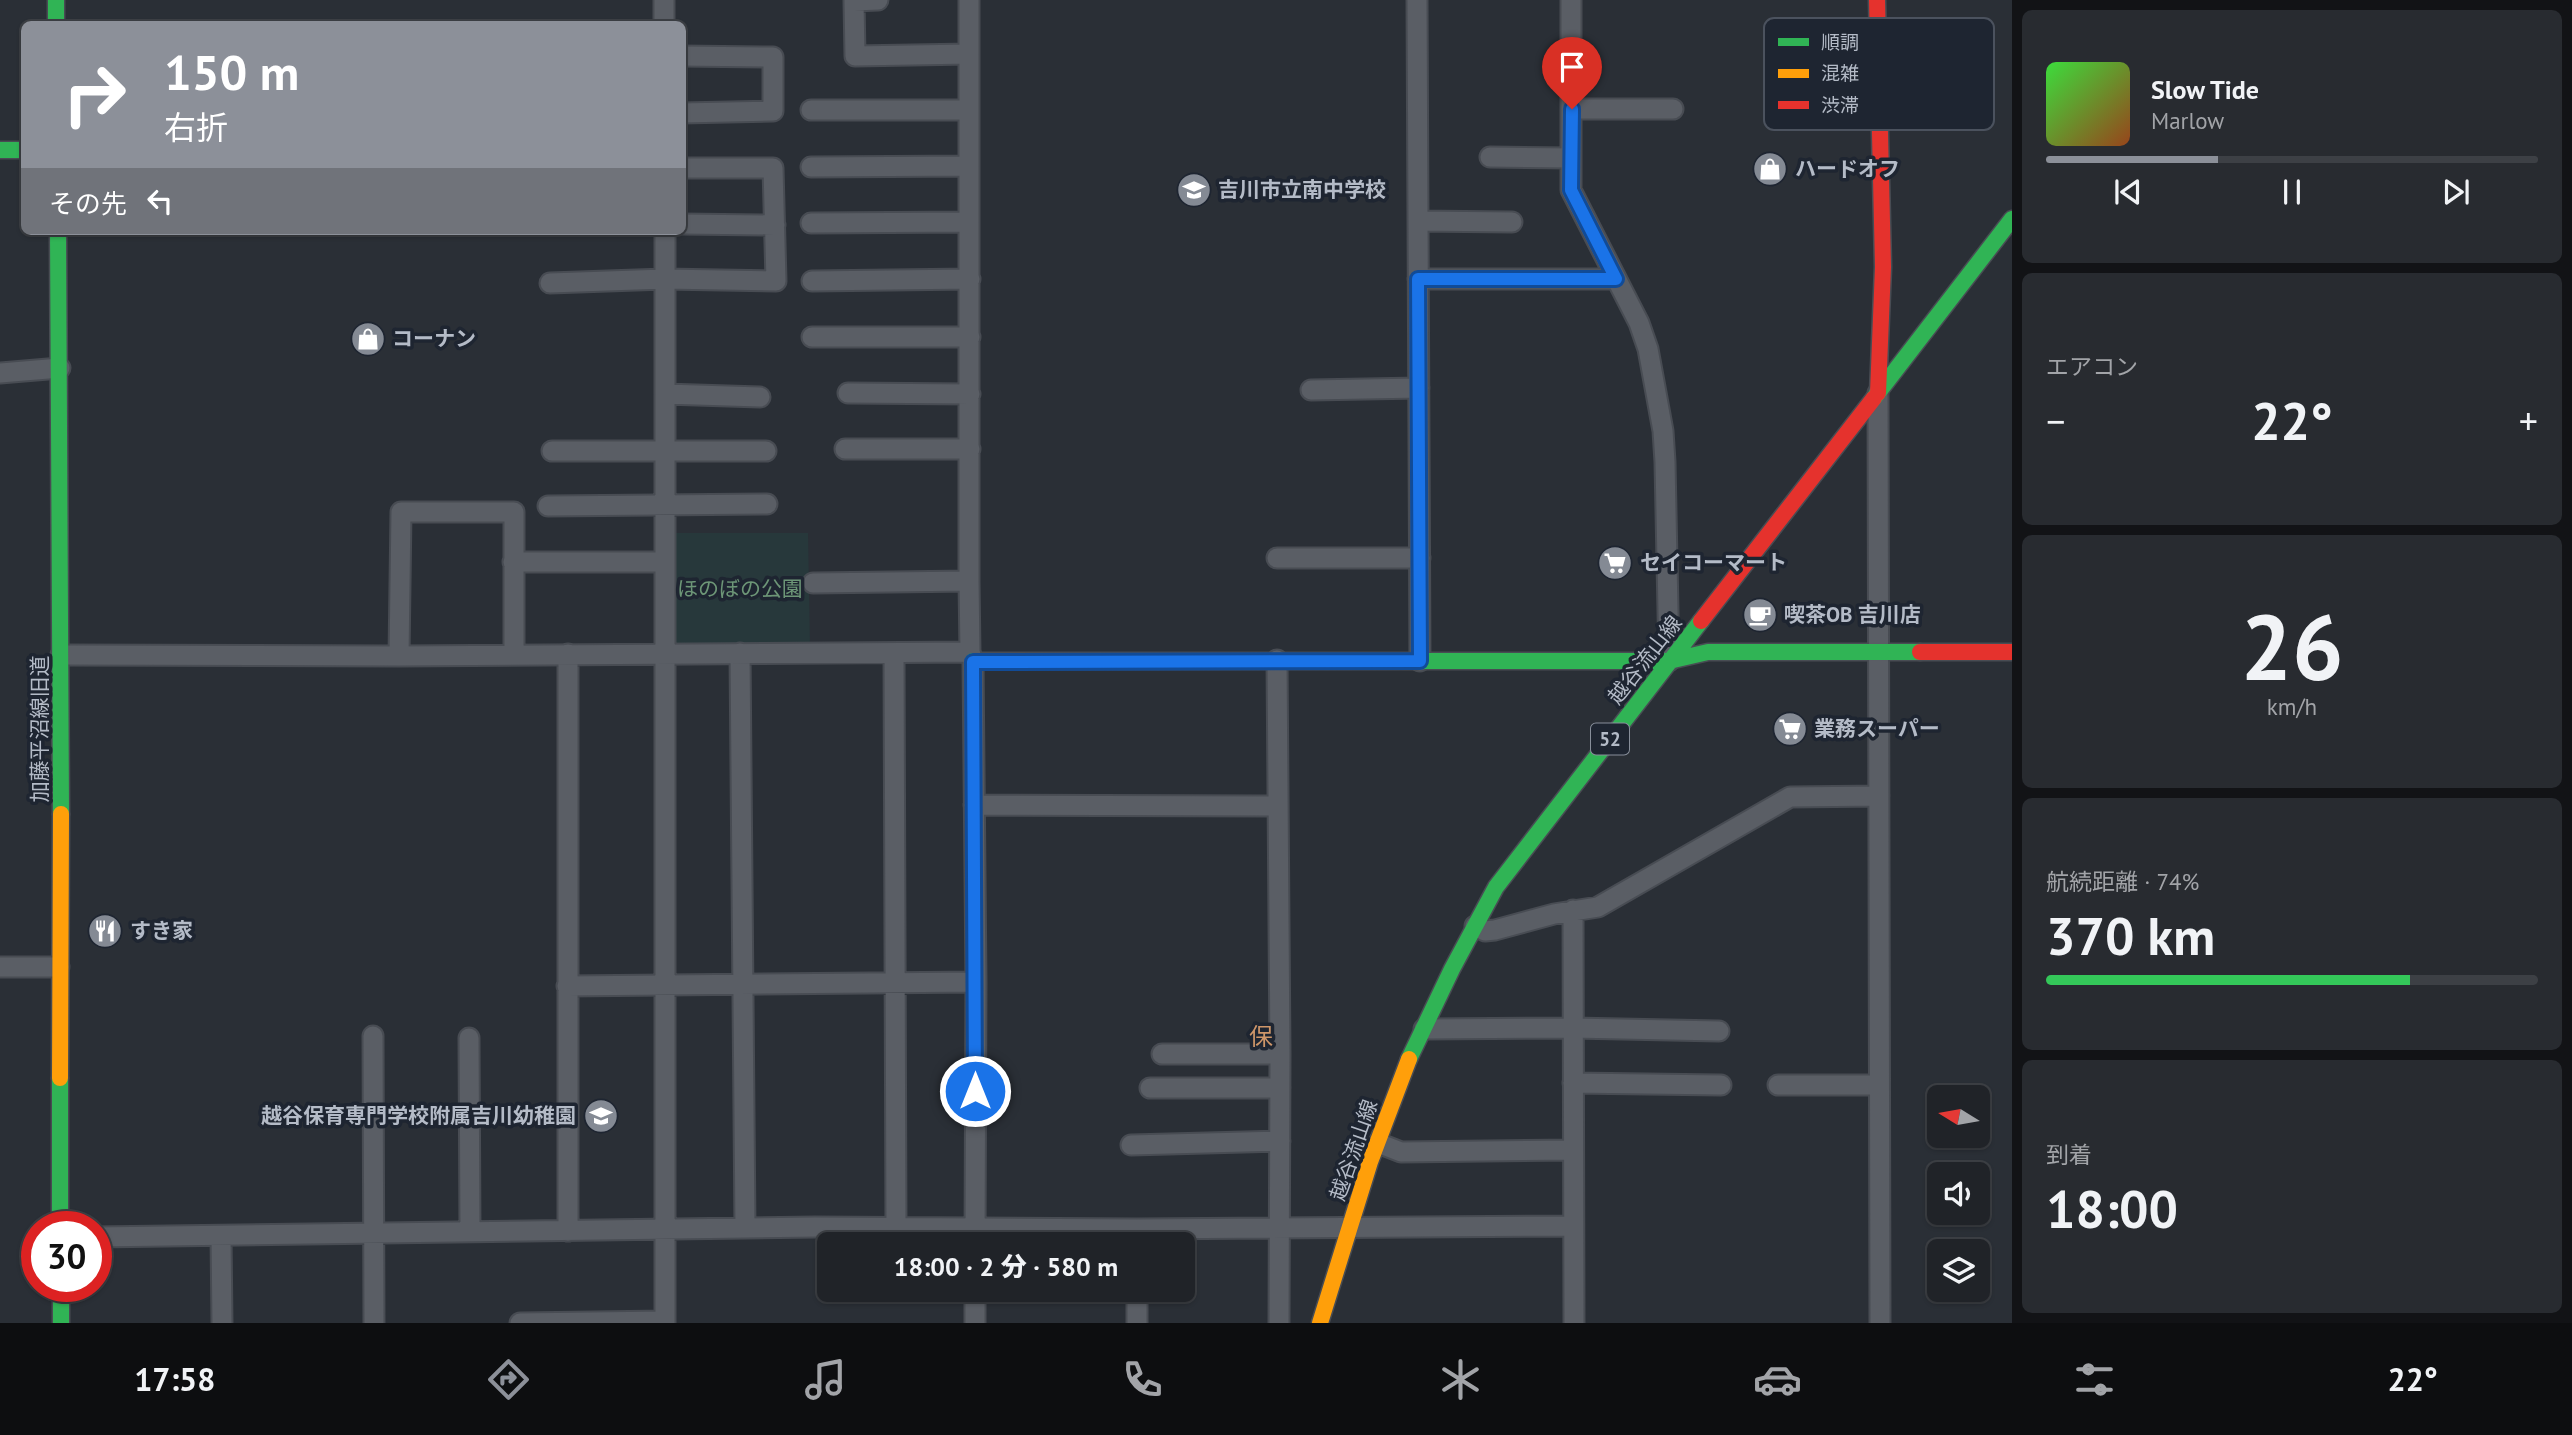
<!DOCTYPE html>
<html lang="ja">
<meta charset="utf-8">
<style>
:root{--surface:#202328;--page:#282b30;--text:#f1f3f6;--muted:#a2a4a8;--line:#3d4045;--accent:#8c9099}
body{margin:0;font-family:"PT Sans","Noto Sans JP",sans-serif;background:var(--page);color:var(--text);height:100vh;display:flex;flex-direction:column;font-size:26px;white-space:nowrap}
*{box-sizing:border-box;margin:0}
p{font-size:23px;color:var(--muted)}
.icon{flex:none;width:38px;height:38px;fill:none;stroke:currentColor;stroke-width:2;stroke-linecap:round;stroke-linejoin:round}
.map{position:relative;flex:1;overflow:hidden}
.drawer{display:flex;flex-direction:column;gap:10px;padding:10px;background:#121316;width:560px}
.drawer>*{flex:none}
.guide{position:absolute;left:21px;top:21px;width:665px;height:214px;border-radius:10px;box-shadow:0 2px 5px #0004,0 0 0 2px var(--line);background:#8c9099;color:#fff;overflow:hidden}
.needle{width:46px;rotate:281deg}
.buttons{position:absolute;left:1927px;top:1085px;display:grid;gap:14px}
.buttons a{display:grid;place-items:center;width:63px;height:63px;border-radius:10px;background:var(--surface);box-shadow:0 2px 5px #0004,0 0 0 2px var(--line);font-size:35px}
.speed{position:absolute;left:21px;top:1211px;display:flex;gap:14px;font-size:35px;font-weight:700;text-align:center}
.speed>*{display:grid;place-content:center;width:91px;height:91px;border-radius:50%;background:var(--surface);box-shadow:0 2px 5px #0004,0 0 0 2px var(--line);line-height:1}
.speed .limit{border:10px solid #d22;background:#fff;color:#111}
.pin{position:absolute;display:grid;place-items:center;width:60px;height:60px;color:#fff;margin:-72px -30px;border-radius:50% 50% 50% 0;rotate:-45deg;box-shadow:0 0 7px #0007}
.pin .icon{rotate:45deg}
.me{position:absolute;width:77px;margin:-38px;rotate:0deg;stroke-linejoin:round;filter:drop-shadow(0 0 5px #0008)}
.turn{display:flex;align-items:center;gap:24px;height:147px;padding:0 28px;font-size:32px}
.turn .icon{width:91px;height:91px;stroke-width:2.5}
.turn b{display:block;font-size:49px;line-height:60px}
.then{display:flex;align-items:center;height:66px;padding:0 28px;background:#0003;gap:14px;font-size:26px}
.big{font-size:52px;font-weight:800;line-height:1.1}
.drawer .widget{flex:1;display:flex;flex-direction:column;justify-content:center;gap:10px;min-width:0;padding:0 24px;border-radius:10px;background:var(--page)}
.drawer .dial{align-items:center;gap:0}
.dial b{font-size:91px;line-height:1}
.song{display:flex;align-items:center;gap:21px}
.cover{width:84px;height:84px;border-radius:10px;background:linear-gradient(135deg,hsl(120 70% 55%),hsl(20 70% 35%))}
.played{height:7px;border-radius:4px;background:linear-gradient(90deg,var(--accent) 35%,var(--line) 35%)}
.keys{display:flex;justify-content:space-around;direction:ltr}
.heat{display:flex;justify-content:space-between;align-items:center;font-size:38px;direction:ltr}
.charge{height:10px;border-radius:5px;background:linear-gradient(90deg,#34c759 74%,var(--line) 0)}
.trip{position:absolute;left:817px;top:1232px;width:378px;height:70px;border-radius:10px;background:var(--surface);box-shadow:0 2px 5px #0004,0 0 0 2px var(--line);font-weight:800;line-height:70px;text-align:center}
.menu{display:flex;height:112px;justify-content:space-around;align-items:center;background:#0d0e10;color:var(--muted)}
.menu .icon{width:49px;height:49px}
.menu .active{color:var(--accent)}
.menu b{font-size:32px;color:var(--text)}
main{display:flex;flex:1;min-height:0}
.map>svg:first-child{display:block}
.green{fill:#27383b}
.lines{fill:none;stroke-linecap:round;stroke-linejoin:round}
.street-casing{stroke:#484c53;stroke-width:23}
.fast-casing{stroke:#484c53;stroke-width:19}
.slow-casing{stroke:#484c53;stroke-width:19}
.jam-casing{stroke:#484c53;stroke-width:19}
.street{stroke:#5a5e65;stroke-width:19}
.fast{stroke:#30b455;stroke-width:16}
.slow{stroke:#ff9f0a;stroke-width:16}
.jam{stroke:#e5322d;stroke-width:16}
.route-casing{stroke:#114b97;stroke-width:18}
.route{stroke:#1a73e8;stroke-width:12}
.labels{text-anchor:middle;stroke-width:7;stroke-linejoin:round;paint-order:stroke}
.shield{fill:#1e2531;stroke:#878e9a;stroke-width:2}
.shield-label{font-size:19px;font-weight:bold;fill:#b4bbc7}
.poi-label{font-size:21px;font-weight:bold;fill:#b4bbc7;stroke:#1e2531;text-anchor:start}
.park-label{font-size:21px;fill:#6d9677;stroke:#1e2531}
.street-label{font-size:21px;fill:#b4bbc7;stroke:#1e2531}
.quarter-label{font-size:24px;fill:#ce9669;stroke:#1e2531}
.key{fill:#1e2531;stroke:#4b525e;stroke-width:2}
.key-label{font-size:19px;fill:#b4bbc7}
</style>
<main>
<div class="map">
<svg width="2012" height="1323" viewBox="0 0 2012 1323">
<rect width="100%" height="100%" fill="#2a2f36"/>
<path class="green" d="M671 533H808L810 646 675 645 670 638Z"/>
<g class="lines">
<g class="street-casing">
<path id="street" d="M878 0 854 1 855 56 969 54
M969 0V581L970 652 973 661 976 982 975 1244
M1417 0 1420 661
M1571 0V190L1639 323 1648 349 1663 431 1665 462 1669 661
M664 24V0
M682 56 773 57V111L682 113
M1572 109H1673
M811 110H969
M1490 157 1571 158
M811 167 969 166
M1418 221 1512 222
M811 223 969 222
M682 224 775 225
M665 231V1323
M1418 279H1616
M812 281 970 279
M550 283 665 279 776 281 773 168H682
M812 337H970
M0 373 60 368
M1311 390 1419 388
M848 393 970 394
M1878 393 1880 1323
M665 394 760 397
M845 449H970
M552 451H766
M548 506 767 504
M1277 558H1420
M513 562H665
M813 583 969 581
M740 653 745 1228
M894 653 896 1228
M61 655 399 656 970 652
M399 656 401 512H514V655
M1277 660 1280 1054 1279 1323
M974 805 1278 806
M1573 910 1574 1323
M1475 926 1485 931 1495 930 1554 914 1598 907 1790 797 1879 796
M0 967H59
M567 986 976 982
M1424 1029 1573 1028 1719 1031
M373 1036 374 1323
M469 1038 470 1232
M1162 1054H1280
M1573 1083 1721 1085
M1778 1085H1878
M1150 1088H1280
M1378 1143 1401 1152 1573 1150
M1131 1145 1280 1141
M568 1231V654
M221 1236 222 1323
M96 1237 815 1227 1137 1229 1573 1226
M975 1290V1323
M1137 1290V1323
M520 1323 665 1321"/>
</g>
<g class="fast-casing">
<path id="fast" d="M56 0V24
M0 150H24
M58 231 61 814
M1874 398 2012 219
M973 661H1669L1708 652H1920
M1409 1059 1452 969 1496 887 1701 621
M60 1227V1078
M61 1286V1323"/>
</g>
<g class="slow-casing">
<path id="slow" d="M60 1078 61 814
M1320 1323 1370 1162 1409 1059"/>
</g>
<g class="jam-casing">
<path id="jam" d="M1877 0 1883 267 1878 393
M1701 621 1874 398
M1920 652H2012"/>
</g>
<use href="#street" class="street"/>
<use href="#fast" class="fast"/>
<use href="#slow" class="slow"/>
<use href="#jam" class="jam"/>
</g>
<g class="lines">
<g class="route-casing">
<path id="route" d="M975 1091 973 662 1420 661 1418 279H1616L1571 190 1572 109"/>
</g>
<use href="#route" class="route"/>
</g>
<defs>
<g id="shop-disc" transform="scale(1.75)"><circle r="9.5" fill="#848a94" stroke="#1e2531"/><path d="M-5-2.5h2.3a2.7 3.5 0 0 1 5.4 0H5L5.5 6h-11ZM-1.5-2.5h3a1.5 2.3 0 0 0-3 0Z" fill="#fff"/></g>
<g id="school-disc" transform="scale(1.75)"><circle r="9.5" fill="#848a94" stroke="#1e2531"/><path d="M0-5L7-2L0 1L-7-2ZM-4 1L0 2.5L4 1V4Q0 6-4 4Z" fill="#fff"/></g>
<g id="supermarket-disc" transform="scale(1.75)"><circle r="9.5" fill="#848a94" stroke="#1e2531"/><path d="M-6-5.5h2.5l.6 2H6L4.5 2H-2.5L-4.4-4H-6ZM-1.5 3.2a1.3 1.3 0 1 0 .1 0ZM3 3.2a1.3 1.3 0 1 0 .1 0Z" fill="#fff"/></g>
<g id="cafe-disc" transform="scale(1.75)"><circle r="9.5" fill="#848a94" stroke="#1e2531"/><path d="M-5.5-4.5H6V0H3Q3 3.5 0 3.5H-2.5Q-5.5 3.5-5.5 0ZM3-3.2v2h1.7v-2ZM-6 4.5H4V6H-6Z" fill="#fff"/></g>
<g id="restaurant-disc" transform="scale(1.75)"><circle r="9.5" fill="#848a94" stroke="#1e2531"/><path d="M-5-6h1v4h1v-4h1v4h1v-4h1v5L-1.5 .5V6h-2V.5L-5-1ZM5-6V6H3V1.5H1.5Q1.5-4 5-6Z" fill="#fff"/></g>
</defs>
<g fill-rule="evenodd">
<use href="#shop-disc" x="1770" y="169"/>
<use href="#school-disc" x="1194" y="190"/>
<use href="#shop-disc" x="368" y="339"/>
<use href="#supermarket-disc" x="1615" y="563"/>
<use href="#cafe-disc" x="1760" y="615"/>
<use href="#supermarket-disc" x="1790" y="729"/>
<use href="#restaurant-disc" x="105" y="931"/>
<use href="#school-disc" x="601" y="1116"/>
</g>
<g class="labels">
<rect class="shield" x="1591" y="723.5" width="38" height="31" rx="5"/>
<g class="shield-label">
<text x="1610" y="746">52</text>
</g>
<g class="poi-label">
<text x="1795" y="176">ハードオフ</text>
<text x="1218" y="197">吉川市立南中学校</text>
<text x="392" y="346">コーナン</text>
<text x="1640" y="570">セイコーマート</text>
<text x="1784" y="622">喫茶OB 吉川店</text>
<text x="1814" y="736">業務スーパー</text>
<text x="130" y="938">すき家</text>
<text x="576" y="1123" text-anchor="end">越谷保育専門学校附属吉川幼稚園</text>
</g>
<g class="park-label">
<text x="740" y="596">ほのぼの公園</text>
</g>
<g class="street-label">
<text transform="translate(1645 660) rotate(-52)" y="7">越谷流山線</text>
<text transform="translate(40 729) rotate(-90)" y="7">加藤平沼線旧道</text>
<text transform="translate(1354 1150) rotate(-71)" y="7">越谷流山線</text>
</g>
<g class="quarter-label">
<text x="1261" y="1045">保</text>
</g>
</g>
<rect x="1764" y="18" width="230" height="112" rx="10" class="key"/>
<rect x="1778" y="38" width="31" height="8" fill="#30b455"/>
<rect x="1778" y="69" width="31" height="9" fill="#ff9f0a"/>
<rect x="1778" y="101" width="31" height="8" fill="#e5322d"/>
<g class="key-label">
<text x="1821" y="49">順調</text>
<text x="1821" y="80">混雑</text>
<text x="1821" y="112">渋滞</text>
</g>
</svg>
<div class="buttons">
<a><svg class="needle" viewBox="-14 -14 28 28"><path d="M0-13l5 13h-10z" fill="#e53935"/><path d="M0 13l5-13h-10z" fill="#a2a4a8"/></svg></a>
<a><svg class="icon" aria-label="sound" viewBox="0 0 24 24"><path d="M4 9h4l5-4v14l-5-4H4zM17 9q2 3 0 6"/></svg></a>
<a><svg class="icon" aria-label="layers" viewBox="0 0 24 24"><path d="M12 4l9 5-9 5-9-5zM3 14l9 5 9-5"/></svg></a>
</div>
<div class="speed"><div class="limit">30</div></div>
<div class="pin" style="left:1572px;top:109px;background:#d93025"><svg class="icon" aria-label="arrive" viewBox="0 0 24 24"><path d="M6 21V4h12l-3 4 3 4H6"/></svg></div>
<svg class="me" style="left:975px;top:1091px" viewBox="-20 -20 40 40"><circle r="17" fill="#1a73e8" stroke="#fff" stroke-width="3"/><path d="M0-11L8 9 0 5-8 9z" fill="#fff"/></svg>
<div class="trip">18:00 · 2 分 · 580 m</div>
<div class="guide">
<div class="turn"><svg class="icon" aria-label="right" viewBox="0 0 24 24"><path d="M7 20v-9h11M14 6l5 5-5 5"/></svg><div><b>150 m</b>右折</div></div>
<div class="then">その先<svg class="icon" aria-label="left" viewBox="0 0 24 24"><path d="M17 20v-9H6M10 6l-5 5 5 5"/></svg></div>
</div>
</div>
<section class="drawer">
<div class="widget">
<div class="song"><i class="cover"></i><div><b>Slow Tide</b><p>Marlow</p></div></div>
<div class="played"></div>
<div class="keys"><svg class="icon" aria-label="previous" viewBox="0 0 24 24"><path d="M18 5L8 12l10 7zM5 5v14"/></svg><svg class="icon" aria-label="pause" viewBox="0 0 24 24"><path d="M8 5v14M16 5v14"/></svg><svg class="icon" aria-label="next" viewBox="0 0 24 24"><path d="M6 5l10 7-10 7zM19 5v14"/></svg></div>
</div>
<div class="widget"><p>エアコン</p>
<div class="heat"><a>−</a><b class="big">22°</b><a>+</a></div>
</div>
<div class="widget dial"><b>26</b><p>km/h</p></div>
<div class="widget"><p>航続距離 · 74%</p><b class="big">370 km</b><div class="charge"></div></div>
<div class="widget"><p>到着</p><b class="big">18:00</b></div>
</section>
</main>
<nav class="menu">
<b>17:58</b>
<svg class="icon active" aria-label="directions" viewBox="0 0 24 24"><path d="M12 3l9 9-9 9-9-9zM9 14v-3h6M13 9l2 2-2 2"/></svg>
<svg class="icon" aria-label="music" viewBox="0 0 24 24"><path d="M9 18V5l10-2v13"/><circle cx="6" cy="18" r="3"/><circle cx="16" cy="16" r="3"/></svg>
<svg class="icon" aria-label="phone" viewBox="0 0 24 24"><path d="M5 4h4l2 5-3 2q2 4 5 5l2-3 5 2v4C11 20 4 13 5 4z"/></svg>
<svg class="icon" aria-label="climate" viewBox="0 0 24 24"><path d="M12 3v18M4 7l16 10M4 17L20 7"/></svg>
<svg class="icon" aria-label="car" viewBox="0 0 24 24"><path d="M5 17H2v-5l4-1 3-4h7l3 4 3 1v5h-3M9 17h6M6 11h13"/><circle cx="7" cy="17" r="2"/><circle cx="17" cy="17" r="2"/></svg>
<svg class="icon" aria-label="filters" viewBox="0 0 24 24"><path d="M4 7h16M4 17h16"/><circle cx="9" cy="7" r="2"/><circle cx="15" cy="17" r="2"/></svg>
<b>22°</b>
</nav>
